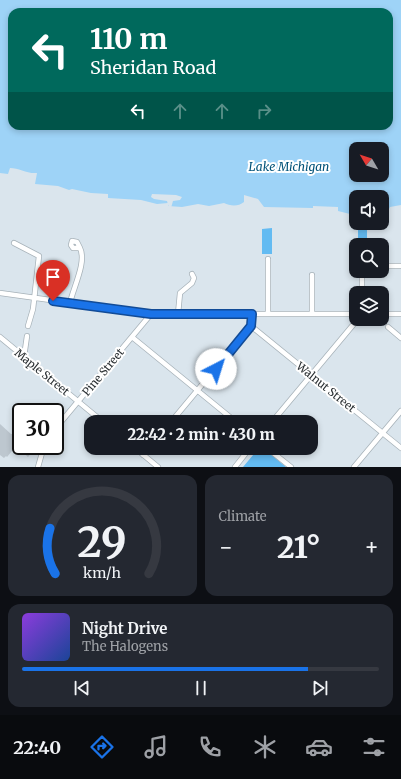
<!DOCTYPE html>
<meta charset="utf-8">
<style>
:root{--surface:#171b24;--page:#242831;--text:#f1f3f6;--muted:#9ea1a6;--line:#363941;--accent:#1a73e8}
body{margin:0;font-family:Merriweather,serif;background:var(--page);color:var(--text);height:100vh;display:flex;flex-direction:column;font-size:15px;white-space:nowrap}
*{box-sizing:border-box;margin:0}
p{font-size:13px;color:var(--muted)}
.icon{flex:none;width:22px;height:22px;fill:none;stroke:currentColor;stroke-width:2;stroke-linecap:round;stroke-linejoin:round}
.map{position:relative;height:467px;overflow:hidden}
.panel{display:flex;flex-direction:column;gap:8px;padding:8px;background:#0d0f14;flex:1}
.panel>*{flex:none}
.top-card{position:absolute;left:8px;top:8px;width:385px;height:122px;border-radius:12px;box-shadow:0 2px 6px #0003;background:#00695c;color:#fff;overflow:hidden}
.needle{width:26px;rotate:309deg}
.tools{position:absolute;left:349px;top:142px;display:grid;gap:8px}
.tools a{display:grid;place-items:center;width:40px;height:40px;border-radius:8px;background:var(--surface);box-shadow:0 2px 6px #0003;font-size:20px}
.speed{position:absolute;left:12px;top:403px;display:flex;gap:8px;font-size:20px;font-weight:700;text-align:center}
.speed>*{display:grid;place-content:center;width:52px;height:52px;border-radius:50%;background:var(--surface);box-shadow:0 2px 6px #0003;line-height:1}
.speed .limit{border:2px solid #111;border-radius:6px;background:#fff;color:#111}
.pin{position:absolute;display:grid;place-items:center;width:34px;height:34px;color:#fff;margin:-41px -17px;border-radius:50% 50% 50% 0;rotate:-45deg;box-shadow:0 0 4px #0007}
.pin .icon{rotate:45deg}
.me{position:absolute;width:44px;margin:-22px;rotate:40deg;stroke-linejoin:round;filter:drop-shadow(0 0 3px #0008)}
.turn{display:flex;align-items:center;gap:14px;height:84px;padding:0 16px;font-size:18px}
.turn .icon{width:52px;height:52px;stroke-width:2.5}
.turn b{display:block;font-size:28px;line-height:34px}
.lanes{display:flex;align-items:center;height:38px;padding:0 16px;background:#0003;justify-content:center;gap:20px;direction:ltr}
.lanes .off{opacity:.35}
.big{font-size:30px;font-weight:800;line-height:1.1}
.panel .widget{flex:1;display:flex;flex-direction:column;justify-content:center;gap:6px;min-width:0;padding:0 14px;border-radius:12px;background:var(--page)}
.panel .dial{align-items:center;gap:0}
.dial svg{height:104px;overflow:visible;fill:none;stroke:var(--line);stroke-width:7;stroke-linecap:round;text-anchor:middle}
.dial text{fill:var(--text);stroke:none}
.song{display:flex;align-items:center;gap:12px}
.cover{width:48px;height:48px;border-radius:6px;background:linear-gradient(135deg,hsl(270 70% 55%),hsl(220 70% 35%))}
.played{height:4px;border-radius:2px;background:linear-gradient(90deg,var(--accent) 80%,var(--line) 80%)}
.keys{display:flex;justify-content:space-around;direction:ltr}
.heat{display:flex;justify-content:space-between;align-items:center;font-size:22px;direction:ltr}
.panel .tiles{flex:1;display:grid;gap:8px;grid-template-columns:1fr 1fr}
.widget:last-child{grid-column:span 2}
.trip{position:absolute;left:84px;top:415px;width:234px;height:40px;border-radius:12px;background:var(--surface);box-shadow:0 2px 6px #0003;font-weight:800;line-height:40px;text-align:center}
.tabs{display:flex;height:64px;justify-content:space-around;align-items:center;background:#090b0e;color:var(--muted)}
.tabs .icon{width:28px;height:28px}
.tabs .on{color:var(--accent)}
.tabs b{font-size:18px;color:var(--text)}
.map>svg:first-child{display:block}
.green{fill:#63bbf2}
.water{fill:#9ed3f7;fill-rule:evenodd}
.pier{fill:#dae5ed}
.building{fill:#bdc7cf}
.lines{fill:none;stroke-linecap:round;stroke-linejoin:round}
.minor-casing{stroke:#a7b2b9;stroke-width:6}
.minor{stroke:#fff;stroke-width:4.5}
.route-casing{stroke:#114b97;stroke-width:10}
.route{stroke:#1a73e8;stroke-width:7}
.labels{text-anchor:middle;stroke-width:4;stroke-linejoin:round;paint-order:stroke}
.street-label{font-size:11px;fill:#2b3033;stroke:#fff}
.water-label{font-size:12px;font-style:italic;fill:#015279;stroke:#fff}
</style>
<div class="map">
<svg width="401" height="467" viewBox="0 0 401 467">
<rect width="100%" height="100%" fill="#dae5ed"/>
<path class="green" d="M358 223H367V245H358Z
M272 228V254H262V229Z
M259 448H263L286 467H243Z"/>
<path class="water" d="M0 0H401V205L390 207 389 209H382V197H356V213L350 214 338 211V207L313 206V208L264 207 258 199 244 195V202C238 207 230 206 224 203L209 206 198 204 182 207 168 206V203L157 204 141 200 108 198V194L91 193 72 189 69 190 58 186 35 184 37 173C27 174 19 168 10 168L8 174 0 173ZM12 12H389V126H12ZM356 149H382V175H356Z"/>
<path class="pier" d="M152 194 176 195 182 197 180 200 173 201 171 208H169L167 201 154 199 151 197Z"/>
<path class="building" d="M0 424 11 434H14L16 432 21 436 20 439 21 446H27L34 450 28 457 16 446 7 457 6 456 4 458 0 455Z"/>
<g class="lines">
<g class="minor-casing">
<path id="minor" d="M14 243 39 256 33 309 28 326
M268 259V314
M382 266H401
M362 271V293
M0 293 151 314H356
M70 303C73 288 87 262 80 248H73L71 245 72 241 77 242 80 248
M178 314 180 293 192 283 194 278 192 274
M312 314V275
M382 314H401
M251 326 401 448
M388 327 401 338
M0 337 103 422
M132 337 236 422
M24 357 27 336
M171 422 251 326 252 314
M272 422 358 319
M55 429 151 314
M135 448 158 467
M267 448 291 467
M143 455 149 448
M38 467 44 446
M235 467 250 448
M354 467 401 411"/>
</g>
<use href="#minor" class="minor"/>
</g>
<g class="lines">
<g class="route-casing">
<path id="route" d="M53 301 151 314H252L251 326 216 369"/>
</g>
<use href="#route" class="route"/>
</g>
<g class="labels">
<g class="street-label">
<text transform="translate(42 372) rotate(39)" y="4">Maple Street</text>
<text transform="translate(103 372) rotate(-50)" y="4">Pine Street</text>
<text transform="translate(326 387) rotate(39)" y="4">Walnut Street</text>
</g>
<g class="water-label">
<text x="289" y="171">Lake Michigan</text>
</g>
</g>
</svg>
<div class="tools">
<a><svg class="needle" viewBox="-14 -14 28 28"><path d="M0-13l5 13h-10z" fill="#e53935"/><path d="M0 13l5-13h-10z" fill="#9ea1a6"/></svg></a>
<a><svg class="icon" aria-label="sound" viewBox="0 0 24 24"><path d="M4 9h4l5-4v14l-5-4H4zM17 9q2 3 0 6"/></svg></a>
<a><svg class="icon" aria-label="search" viewBox="0 0 24 24"><circle cx="10" cy="10" r="6"/><path d="M15 15l6 6"/></svg></a>
<a><svg class="icon" aria-label="layers" viewBox="0 0 24 24"><path d="M12 4l9 5-9 5-9-5zM3 14l9 5 9-5"/></svg></a>
</div>
<div class="speed"><div class="limit">30</div></div>
<div class="pin" style="left:53px;top:301px;background:#d93025"><svg class="icon" aria-label="arrive" viewBox="0 0 24 24"><path d="M6 21V4h12l-3 4 3 4H6"/></svg></div>
<svg class="me" style="left:216px;top:369px" viewBox="-20 -20 40 40"><circle r="19" fill="#fff"/><path d="M0-13L10 11 0 6-10 11z" fill="#1a73e8"/></svg>
<div class="trip">22:42 · 2 min · 430 m</div>
<div class="top-card">
<div class="turn"><svg class="icon" aria-label="left" viewBox="0 0 24 24"><path d="M17 20v-9H6M10 6l-5 5 5 5"/></svg><div><b>110 m</b>Sheridan Road</div></div>
<div class="lanes"><svg class="icon" aria-label="left" viewBox="0 0 24 24"><path d="M17 20v-9H6M10 6l-5 5 5 5"/></svg><svg class="icon off" aria-label="ahead" viewBox="0 0 24 24"><path d="M12 20V5M6 11l6-6 6 6"/></svg><svg class="icon off" aria-label="ahead" viewBox="0 0 24 24"><path d="M12 20V5M6 11l6-6 6 6"/></svg><svg class="icon off" aria-label="right" viewBox="0 0 24 24"><path d="M7 20v-9h11M14 6l5 5-5 5"/></svg></div>
</div>
</div>
<section class="panel">
<div class="tiles">
<div class="widget dial"><svg viewBox="0 0 100 80">
<path d="M14 69A42 42 0 1 1 86 69"/>
<path d="M14 69A42 42 0 0 1 10 34" stroke="#1a73e8"/>
<text x="50" y="56" font-size="32" font-weight="700">29</text>
<text x="50" y="72" font-size="11">km/h</text>
</svg></div>
<div class="widget"><p>Climate</p>
<div class="heat"><a>−</a><b class="big">21°</b><a>+</a></div>
</div>
<div class="widget">
<div class="song"><i class="cover"></i><div><b>Night Drive</b><p>The Halogens</p></div></div>
<div class="played"></div>
<div class="keys"><svg class="icon" aria-label="previous" viewBox="0 0 24 24"><path d="M18 5L8 12l10 7zM5 5v14"/></svg><svg class="icon" aria-label="pause" viewBox="0 0 24 24"><path d="M8 5v14M16 5v14"/></svg><svg class="icon" aria-label="next" viewBox="0 0 24 24"><path d="M6 5l10 7-10 7zM19 5v14"/></svg></div>
</div>
</div>
</section>
<nav class="tabs">
<b>22:40</b>
<svg class="icon on" aria-label="directions" viewBox="0 0 24 24"><path d="M12 3l9 9-9 9-9-9zM9 14v-3h6M13 9l2 2-2 2"/></svg>
<svg class="icon" aria-label="music" viewBox="0 0 24 24"><path d="M9 18V5l10-2v13"/><circle cx="6" cy="18" r="3"/><circle cx="16" cy="16" r="3"/></svg>
<svg class="icon" aria-label="phone" viewBox="0 0 24 24"><path d="M5 4h4l2 5-3 2q2 4 5 5l2-3 5 2v4C11 20 4 13 5 4z"/></svg>
<svg class="icon" aria-label="climate" viewBox="0 0 24 24"><path d="M12 3v18M4 7l16 10M4 17L20 7"/></svg>
<svg class="icon" aria-label="car" viewBox="0 0 24 24"><path d="M5 17H2v-5l4-1 3-4h7l3 4 3 1v5h-3M9 17h6M6 11h13"/><circle cx="7" cy="17" r="2"/><circle cx="17" cy="17" r="2"/></svg>
<svg class="icon" aria-label="filters" viewBox="0 0 24 24"><path d="M4 7h16M4 17h16"/><circle cx="9" cy="7" r="2"/><circle cx="15" cy="17" r="2"/></svg>
</nav>
